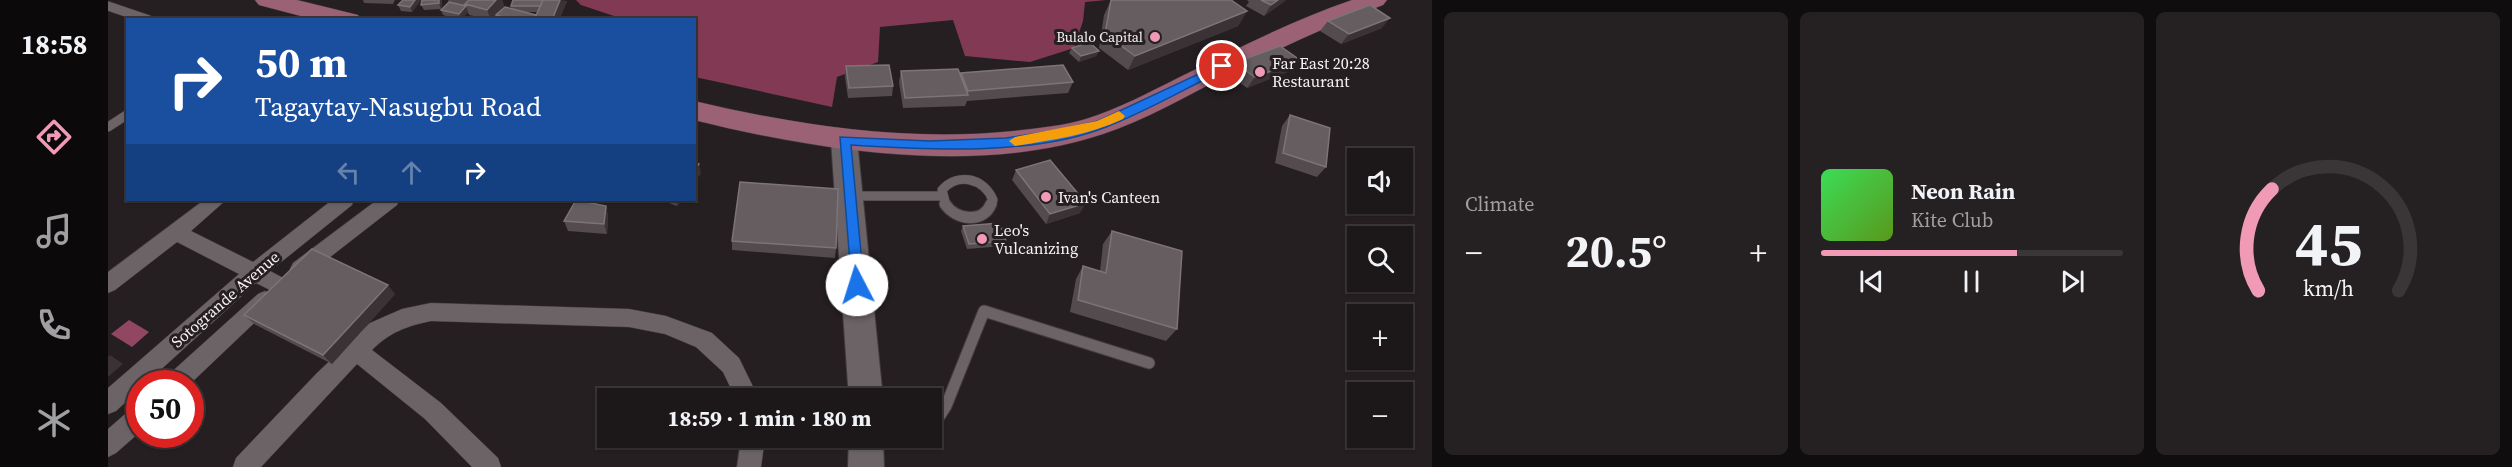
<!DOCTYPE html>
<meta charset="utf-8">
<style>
:root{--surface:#1c1719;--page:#252022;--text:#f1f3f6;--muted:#a09fa2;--line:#3a3638;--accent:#f09ab6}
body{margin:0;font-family:"Source Serif 4",serif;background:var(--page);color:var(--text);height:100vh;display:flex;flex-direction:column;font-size:22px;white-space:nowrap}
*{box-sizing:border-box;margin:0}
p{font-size:20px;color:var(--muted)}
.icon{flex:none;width:33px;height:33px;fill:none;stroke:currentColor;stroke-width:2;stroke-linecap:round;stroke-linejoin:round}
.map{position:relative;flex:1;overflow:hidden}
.side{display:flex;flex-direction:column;gap:12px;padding:12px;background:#0f0d0e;width:1080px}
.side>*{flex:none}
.hud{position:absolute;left:18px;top:18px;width:570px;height:183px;border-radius:0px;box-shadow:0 2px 4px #0004,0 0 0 2px var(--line);background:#1a4fa0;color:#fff;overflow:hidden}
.controls{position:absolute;left:1239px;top:148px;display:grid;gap:12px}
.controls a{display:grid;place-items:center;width:66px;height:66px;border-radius:0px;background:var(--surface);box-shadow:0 2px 4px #0004,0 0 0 2px var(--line);font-size:30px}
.speed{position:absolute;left:18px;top:370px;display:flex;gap:12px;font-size:30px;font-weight:700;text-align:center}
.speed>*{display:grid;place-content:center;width:78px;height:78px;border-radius:50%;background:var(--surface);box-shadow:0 2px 4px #0004,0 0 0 2px var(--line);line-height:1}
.speed .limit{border:9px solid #d22;background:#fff;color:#111}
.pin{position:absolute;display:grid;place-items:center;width:51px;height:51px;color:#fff;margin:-26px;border:3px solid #fff;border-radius:50%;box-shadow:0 2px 6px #0007}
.me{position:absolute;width:66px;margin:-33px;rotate:355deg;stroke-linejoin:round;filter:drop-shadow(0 0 4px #0008)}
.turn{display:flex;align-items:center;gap:21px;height:126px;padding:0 30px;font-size:27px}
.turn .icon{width:78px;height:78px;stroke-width:2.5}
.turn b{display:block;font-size:42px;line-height:51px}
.lanes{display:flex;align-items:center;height:57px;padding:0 30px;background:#0003;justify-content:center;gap:30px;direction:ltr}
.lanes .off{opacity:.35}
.big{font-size:45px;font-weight:700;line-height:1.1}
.side .tile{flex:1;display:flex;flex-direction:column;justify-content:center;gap:9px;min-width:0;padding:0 21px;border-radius:9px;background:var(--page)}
.side .dial{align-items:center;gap:0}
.dial svg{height:156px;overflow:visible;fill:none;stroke:var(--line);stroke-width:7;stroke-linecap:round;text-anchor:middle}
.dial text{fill:var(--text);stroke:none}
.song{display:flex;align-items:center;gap:18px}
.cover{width:72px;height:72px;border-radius:9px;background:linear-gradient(135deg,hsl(130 70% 55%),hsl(90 70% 35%))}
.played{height:6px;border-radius:3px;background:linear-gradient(90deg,var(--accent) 65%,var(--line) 65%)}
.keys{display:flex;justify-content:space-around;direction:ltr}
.heat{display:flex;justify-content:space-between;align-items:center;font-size:33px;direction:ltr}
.side .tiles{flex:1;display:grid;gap:12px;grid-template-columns:repeat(3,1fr)}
.trip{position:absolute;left:489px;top:388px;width:345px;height:60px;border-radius:0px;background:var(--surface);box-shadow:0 2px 4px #0004,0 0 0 2px var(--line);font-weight:700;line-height:60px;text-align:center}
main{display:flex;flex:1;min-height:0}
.tabs{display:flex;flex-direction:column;width:108px;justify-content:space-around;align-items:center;background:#0b090a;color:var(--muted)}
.tabs .icon{width:42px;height:42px}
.tabs .on{color:var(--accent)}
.tabs b{font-size:27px;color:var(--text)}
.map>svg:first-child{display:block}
.forest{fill:#823954}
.water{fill:#914762}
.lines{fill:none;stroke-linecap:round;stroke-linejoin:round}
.service-far1-casing{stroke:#423c3e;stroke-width:10}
.service-casing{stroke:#423c3e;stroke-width:13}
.minor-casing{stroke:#423c3e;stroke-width:1}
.secondary-casing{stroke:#423c3e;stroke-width:2}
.primary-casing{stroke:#423c3e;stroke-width:1}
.service-far1{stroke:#6c6366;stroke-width:9}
.service{stroke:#6c6366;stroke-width:11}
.minor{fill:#6c6366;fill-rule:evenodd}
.secondary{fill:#6c6366;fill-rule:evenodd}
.primary{fill:#9b6276;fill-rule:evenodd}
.wall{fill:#534b4d;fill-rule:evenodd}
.shaded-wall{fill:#3a3234}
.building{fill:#655d5f;stroke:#7c7476;stroke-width:1.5}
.route{fill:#1a73e8;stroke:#114b97;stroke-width:1.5}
.slow{fill:#f59e0b}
.poi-dot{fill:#f09ab6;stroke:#261f21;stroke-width:2}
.labels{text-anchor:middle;stroke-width:6;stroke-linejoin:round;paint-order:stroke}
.far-poi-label{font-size:14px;fill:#f6f1f3;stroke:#261f21;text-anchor:end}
.poi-label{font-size:16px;fill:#f6f1f3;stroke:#261f21;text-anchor:start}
.street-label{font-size:16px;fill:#f6f1f3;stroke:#261f21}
</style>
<main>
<nav class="tabs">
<b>18:58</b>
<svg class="icon on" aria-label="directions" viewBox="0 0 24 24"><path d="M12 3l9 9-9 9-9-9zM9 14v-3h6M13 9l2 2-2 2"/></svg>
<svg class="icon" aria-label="music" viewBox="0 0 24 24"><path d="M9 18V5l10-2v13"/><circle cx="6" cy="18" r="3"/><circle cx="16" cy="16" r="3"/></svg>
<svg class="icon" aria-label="phone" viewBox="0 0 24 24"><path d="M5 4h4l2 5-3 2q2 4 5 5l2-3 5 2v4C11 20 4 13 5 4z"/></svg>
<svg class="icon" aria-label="climate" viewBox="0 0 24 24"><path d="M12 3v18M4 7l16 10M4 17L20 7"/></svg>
</nav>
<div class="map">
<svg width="1324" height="467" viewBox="0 0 1324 467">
<rect width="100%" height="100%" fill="#261f21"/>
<path class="forest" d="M468 0H999L977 2 975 21 966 48 922 62 857 56 845 20 772 27 770 62 729 77 724 107 587 77 586 20 515 19 473 5Z"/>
<path class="water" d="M21 320 41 332 24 347 3 334Z"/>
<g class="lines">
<g class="service-far1-casing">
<path id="service-far1" d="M0 6 41 20
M0 127 20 114
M742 196H833
M838 205 834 190C850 172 876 178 885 200L883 205"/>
</g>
<g class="service-casing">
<path id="service" d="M837 204C848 220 875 224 883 204
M824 420 831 417 838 406 876 311 1041 363"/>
</g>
<g class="minor-casing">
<path id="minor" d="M96 200H118L83 231 145 262 224 200H246L244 205 162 271 179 280 182 286 179 292 172 295 148 283 37 384H32V389L8 411 0 414V388L131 274 69 242 7 290 0 293V272Z
M269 200H291L289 205 199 275 192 277 185 275 182 269 185 263Z
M157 291 164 294 167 300 164 306 82 384H55L58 377 150 294Z
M323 303 521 309 558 316 604 333 631 358 651 399H628L615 372 588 347 557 334 521 327 323 321C299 326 282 332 264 350L333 403 390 458 393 467H364L317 419 249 364 153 467H125L128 458 209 373 262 323 294 309Z
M32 405V432L8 453 0 457V429L24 408Z
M633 438H657L653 467H629Z"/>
</g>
<g class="secondary-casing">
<path id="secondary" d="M736 131 745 133 749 140 775 399H741L723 140 727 133Z
M741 438H775L776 467H740Z"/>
</g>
<g class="primary-casing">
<path id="primary" d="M147 0H189L250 15 253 20H208L151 5Z
M1244 0H1279L1275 5C1221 25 1169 49 1118 76 1078 96 1038 120 995 134 870 176 711 151 586 120V101C692 126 798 142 906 131 930 128 956 126 978 119 1010 109 1040 93 1070 78 1127 50 1183 21 1244 0Z"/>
</g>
<use href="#service-far1" class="service-far1"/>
<use href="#service" class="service"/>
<use href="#minor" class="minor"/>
<use href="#secondary" class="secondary"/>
<use href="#primary" class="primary"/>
</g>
<path class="wall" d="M255 0H287L285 4 256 3Z
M313 0 304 12 293 11 290 5Z
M314 0H334L333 9 316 10 313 5Z
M340 0H394L396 6 384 20 361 15 360 12 353 20H352L335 15 333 10 341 2Z
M1003 0 1139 11 1130 26 1020 70 991 48 996 15Z
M1139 0H1178L1156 16 1138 6 1141 2Z
M459 1 451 20H390L388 15 403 9V6ZM417 12H430L428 15Z
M1220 21 1274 28 1233 44 1212 31Z
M964 48 991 51 988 56 971 62 961 53Z
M1192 60 1184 70 1139 88 1120 74 1126 63Z
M738 66 785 86 784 96 740 98 737 77Z
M793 71 852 75 853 73 965 82 960 93 859 101 857 106 795 108 791 82Z
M1182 115 1218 167 1209 177 1167 163 1174 126Z
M908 170 972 213 938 224 904 180Z
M553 200H574L569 206Z
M498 206 500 216 499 234 460 231 456 221Z
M855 226 898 241 895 246 859 249 853 231Z
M1004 231 1069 329 1058 341 962 312 968 279 975 266 992 271 995 244Z
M624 241 728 248 727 258 624 250Z
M287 294 224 364 146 324 136 315Z"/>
<path class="shaded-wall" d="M307 0H313L304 12 302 7Z
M331 0H334L333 9 331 3Z
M388 0H394L396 6 383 20 379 10Z
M452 0 459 1 451 20H444Z
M1170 0H1178L1156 16 1163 5Z
M358 6 360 12 353 20 351 14Z
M1139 11 1130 26 1020 70 1027 56Z
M1282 18 1274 28 1233 44 1241 34Z
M991 51 988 56 971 62 973 56Z
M1192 60 1184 70 1139 88 1147 77Z
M591 164 593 174 586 182V170Z
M568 200H574L569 206Z
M978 203 972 213 938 224 942 214Z
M498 206 500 216 499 234 496 224Z
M280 285 287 294 224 364 215 355Z
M2 355 15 364 0 377V357Z"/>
<path class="building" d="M295 0H307L302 7 290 5Z
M314 0H331V3L313 5Z
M361 0H388L379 10 357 4Z
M405 0H435L432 6H403Z
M435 0H452L444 20H426Z
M1003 0H1123L1139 11 1027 56 997 34Z
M1153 0H1170L1163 5Z
M341 2 358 6 351 14 333 10Z
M1262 5 1282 18 1241 34 1220 21Z
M397 7 428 15 425 20H405L388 15Z
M461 17 472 20H459Z
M981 42 991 51 973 56 964 48Z
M1172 46 1192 60 1147 77 1126 63Z
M781 65 785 86 741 88 738 66Z
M955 65 965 82 860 91 853 73Z
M850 69 860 95 797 98 793 71Z
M1182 115 1222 128 1218 167 1175 153Z
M942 160 978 203 942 214 908 170Z
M586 162 591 164 586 170Z
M632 182 730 189 728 248 624 241Z
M468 200 498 206 496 224 456 221Z
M892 223 898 241 861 244 855 226Z
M1004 231 1074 251 1069 329 970 300 975 266 998 273Z
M204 249 280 285 215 355 136 315Z"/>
<path class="route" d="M1114 63 1120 66 1118 69C1078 88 1039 111 998 127 926 156 819 150 743 145L756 285 754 289H744L732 137 822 141 898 138 951 130 990 121Z"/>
<path class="slow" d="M1011 111 1017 116 1015 119C981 135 944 140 907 146L901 141 907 137 989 121Z"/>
<g class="poi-dot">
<circle cx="1047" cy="37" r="6"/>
<circle cx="1152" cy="72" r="6"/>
<circle cx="938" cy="197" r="6"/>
<circle cx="874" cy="239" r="6"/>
</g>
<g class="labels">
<g class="far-poi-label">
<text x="1035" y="42">Bulalo Capital</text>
</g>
<g class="poi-label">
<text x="1164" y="69">Far East 20:28<tspan x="1164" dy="18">Restaurant</tspan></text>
<text x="950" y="203">Ivan's Canteen</text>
<text x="886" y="236">Leo's<tspan x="886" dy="18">Vulcanizing</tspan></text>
</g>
<g class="street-label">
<text transform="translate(117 299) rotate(-41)" y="6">Sotogrande Avenue</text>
</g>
</g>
</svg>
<div class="controls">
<a><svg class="icon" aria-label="sound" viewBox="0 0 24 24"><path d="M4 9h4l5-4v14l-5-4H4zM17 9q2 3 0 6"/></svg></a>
<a><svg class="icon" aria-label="search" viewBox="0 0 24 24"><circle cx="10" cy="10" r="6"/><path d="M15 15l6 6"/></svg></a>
<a>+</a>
<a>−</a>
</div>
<div class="speed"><div class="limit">50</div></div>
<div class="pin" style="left:1114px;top:66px;background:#d93025"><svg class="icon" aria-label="arrive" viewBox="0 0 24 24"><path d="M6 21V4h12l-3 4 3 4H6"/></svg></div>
<svg class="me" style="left:749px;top:285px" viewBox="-20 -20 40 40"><circle r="19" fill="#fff"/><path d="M0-13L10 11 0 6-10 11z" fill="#1a73e8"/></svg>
<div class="trip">18:59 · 1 min · 180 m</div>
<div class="hud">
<div class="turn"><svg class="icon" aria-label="right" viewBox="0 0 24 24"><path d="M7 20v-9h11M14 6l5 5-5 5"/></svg><div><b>50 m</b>Tagaytay-Nasugbu Road</div></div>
<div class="lanes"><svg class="icon off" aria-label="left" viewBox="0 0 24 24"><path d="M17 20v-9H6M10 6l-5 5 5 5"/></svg><svg class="icon off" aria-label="ahead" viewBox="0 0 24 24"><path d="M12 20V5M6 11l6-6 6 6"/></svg><svg class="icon" aria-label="right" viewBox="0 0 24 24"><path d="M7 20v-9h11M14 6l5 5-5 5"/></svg></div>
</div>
</div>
<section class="side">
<div class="tiles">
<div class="tile"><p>Climate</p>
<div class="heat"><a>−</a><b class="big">20.5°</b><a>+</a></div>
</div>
<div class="tile">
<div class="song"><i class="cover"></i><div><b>Neon Rain</b><p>Kite Club</p></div></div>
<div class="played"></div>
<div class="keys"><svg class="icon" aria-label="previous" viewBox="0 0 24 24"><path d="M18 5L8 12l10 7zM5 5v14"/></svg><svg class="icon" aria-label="pause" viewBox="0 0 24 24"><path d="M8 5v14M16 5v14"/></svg><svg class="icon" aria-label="next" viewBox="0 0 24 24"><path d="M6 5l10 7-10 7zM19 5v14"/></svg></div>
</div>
<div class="tile dial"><svg viewBox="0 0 100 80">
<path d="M14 69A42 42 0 1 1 86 69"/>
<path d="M14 69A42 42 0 0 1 21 17" stroke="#f09ab6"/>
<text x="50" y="56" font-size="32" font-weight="700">45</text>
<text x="50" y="72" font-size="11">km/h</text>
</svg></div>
</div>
</section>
</main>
